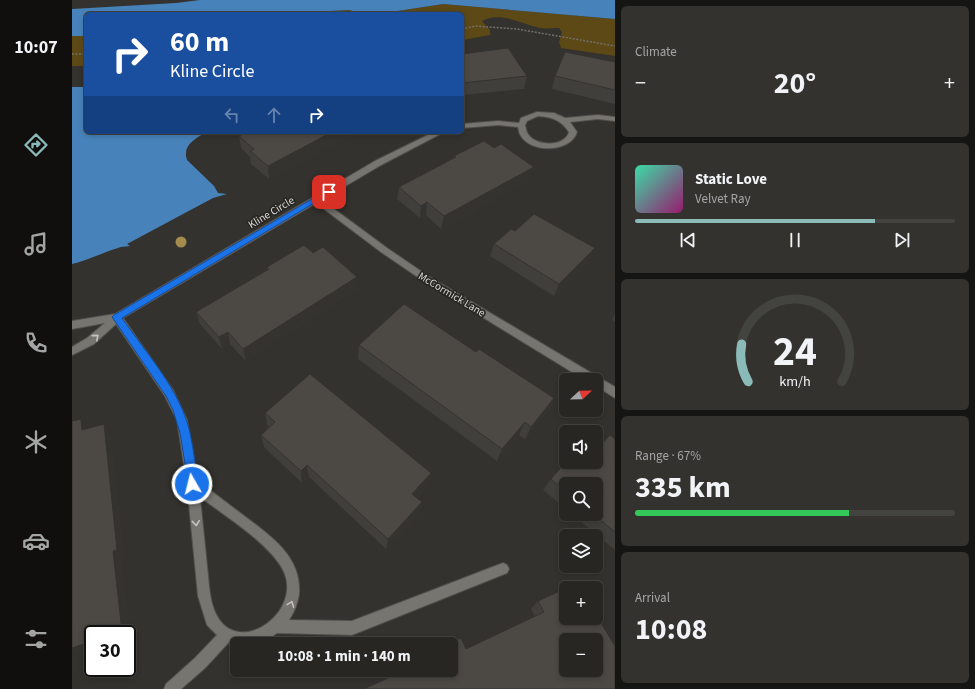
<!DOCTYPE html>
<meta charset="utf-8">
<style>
:root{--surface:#272622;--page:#33322f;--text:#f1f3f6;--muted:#a4a5a5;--line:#434340;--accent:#8bbbb9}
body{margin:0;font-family:"Source Sans 3",sans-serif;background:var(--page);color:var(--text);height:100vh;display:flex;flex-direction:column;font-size:15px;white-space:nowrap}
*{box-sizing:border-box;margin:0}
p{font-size:13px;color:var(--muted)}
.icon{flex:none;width:22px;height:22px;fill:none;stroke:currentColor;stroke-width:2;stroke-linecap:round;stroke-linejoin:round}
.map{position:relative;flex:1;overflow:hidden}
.details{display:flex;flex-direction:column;gap:6px;padding:6px;background:#151513;width:360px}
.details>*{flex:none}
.guide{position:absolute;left:12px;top:12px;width:380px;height:122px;border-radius:6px;box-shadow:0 2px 6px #0003,0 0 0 1px var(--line);background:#1a4fa0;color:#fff;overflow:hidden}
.needle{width:26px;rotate:68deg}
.buttons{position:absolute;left:487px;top:373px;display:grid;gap:8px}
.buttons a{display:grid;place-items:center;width:44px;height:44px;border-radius:6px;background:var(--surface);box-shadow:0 2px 6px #0003,0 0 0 1px var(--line);font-size:20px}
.speed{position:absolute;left:12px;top:625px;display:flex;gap:8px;font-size:20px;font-weight:700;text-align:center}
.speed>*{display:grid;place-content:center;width:52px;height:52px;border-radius:50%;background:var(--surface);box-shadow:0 2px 6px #0003,0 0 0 1px var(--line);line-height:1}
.speed .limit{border:2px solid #111;border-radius:6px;background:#fff;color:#111}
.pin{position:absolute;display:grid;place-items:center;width:34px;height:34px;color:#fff;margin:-17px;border-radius:8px;box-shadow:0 2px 6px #0006}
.me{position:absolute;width:44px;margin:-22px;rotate:352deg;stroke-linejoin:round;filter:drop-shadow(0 0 3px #0008)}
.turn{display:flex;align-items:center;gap:14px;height:84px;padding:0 20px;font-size:18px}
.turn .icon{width:52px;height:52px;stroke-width:2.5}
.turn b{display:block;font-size:28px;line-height:34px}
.lanes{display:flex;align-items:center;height:38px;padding:0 20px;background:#0003;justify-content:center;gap:20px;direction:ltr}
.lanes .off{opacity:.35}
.big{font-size:30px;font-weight:700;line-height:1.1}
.details .tile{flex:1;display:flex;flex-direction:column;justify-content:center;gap:6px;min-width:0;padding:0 14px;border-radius:6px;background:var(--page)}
.details .dial{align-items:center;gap:0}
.dial svg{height:104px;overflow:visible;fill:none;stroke:var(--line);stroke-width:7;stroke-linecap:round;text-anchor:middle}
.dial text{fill:var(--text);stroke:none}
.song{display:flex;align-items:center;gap:12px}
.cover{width:48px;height:48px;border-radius:6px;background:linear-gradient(135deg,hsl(160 70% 55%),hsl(320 70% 35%))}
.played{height:4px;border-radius:2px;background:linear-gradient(90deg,var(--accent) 75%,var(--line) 75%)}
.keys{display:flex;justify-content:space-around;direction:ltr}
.heat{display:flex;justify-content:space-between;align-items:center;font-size:22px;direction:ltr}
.charge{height:6px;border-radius:3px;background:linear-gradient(90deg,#34c759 67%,var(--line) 0)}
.trip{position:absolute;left:158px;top:637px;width:228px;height:40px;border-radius:6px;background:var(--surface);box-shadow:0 2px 6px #0003,0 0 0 1px var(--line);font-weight:700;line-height:40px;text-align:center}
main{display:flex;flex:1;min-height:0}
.dock{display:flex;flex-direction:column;width:72px;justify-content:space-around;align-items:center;background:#100f0e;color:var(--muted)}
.dock .icon{width:28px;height:28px}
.dock .on{color:var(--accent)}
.dock b{font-size:18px;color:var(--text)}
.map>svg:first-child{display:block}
.green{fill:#5d4916}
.water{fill:#4783ba}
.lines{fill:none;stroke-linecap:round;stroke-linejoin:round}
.minor-casing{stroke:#514f4b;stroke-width:2}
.path{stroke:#72706d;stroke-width:1.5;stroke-dasharray:2 1.5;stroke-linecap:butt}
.minor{fill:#777570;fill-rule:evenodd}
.tree{fill:#a38b4d}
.wall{fill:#413f3b}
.shaded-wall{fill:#353330}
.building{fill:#4c4945;stroke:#353330;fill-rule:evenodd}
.oneway{stroke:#c5c3c0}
.route{fill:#1a73e8;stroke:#114b97}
.labels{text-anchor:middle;stroke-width:3.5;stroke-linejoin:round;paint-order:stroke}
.street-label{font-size:11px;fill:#d8d7d4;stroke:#2a2824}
</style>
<main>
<nav class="dock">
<b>10:07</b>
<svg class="icon on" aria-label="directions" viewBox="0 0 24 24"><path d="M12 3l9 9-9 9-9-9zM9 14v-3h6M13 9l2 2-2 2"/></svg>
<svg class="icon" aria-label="music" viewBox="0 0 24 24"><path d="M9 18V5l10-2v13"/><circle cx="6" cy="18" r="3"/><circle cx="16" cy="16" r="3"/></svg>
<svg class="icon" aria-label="phone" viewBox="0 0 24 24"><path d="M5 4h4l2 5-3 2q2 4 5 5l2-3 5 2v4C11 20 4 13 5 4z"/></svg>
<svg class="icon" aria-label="climate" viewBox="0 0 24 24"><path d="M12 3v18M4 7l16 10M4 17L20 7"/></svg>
<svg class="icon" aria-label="car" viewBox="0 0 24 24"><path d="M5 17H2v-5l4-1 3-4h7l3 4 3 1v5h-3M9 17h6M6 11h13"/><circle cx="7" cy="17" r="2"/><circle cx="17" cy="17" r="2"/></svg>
<svg class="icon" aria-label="filters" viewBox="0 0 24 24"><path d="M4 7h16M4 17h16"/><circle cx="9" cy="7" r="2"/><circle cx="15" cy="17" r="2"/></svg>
</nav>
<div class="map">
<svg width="543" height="689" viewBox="0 0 543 689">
<rect width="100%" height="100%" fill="#34322e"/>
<path class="green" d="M371 4 543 19V56L489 48 487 42 490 32 487 28C481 28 474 29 468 28 449 24 429 11 410 21L418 30V35L391 40H390V14H306Z
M278 10 287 14H201Z
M0 36H14V66H0Z"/>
<path class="water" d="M128 0H543V19L371 4 306 14H287L278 10 201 14H14V36H0V9L104 3Z
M0 87H14V132H134C123 139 110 145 115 160L142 186 146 193 155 194 141 198 55 244 58 246C53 247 50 246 46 248 30 253 16 260 0 264Z"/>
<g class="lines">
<g class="minor-casing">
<path id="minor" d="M465 112 482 113 493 118 526 115 543 117V121L526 119 498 122 505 132C499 152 460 154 449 136 447 134 447 130 446 127L426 125 390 128V124L426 121 447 123 449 118ZM466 116C480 117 489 120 497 132 493 147 464 147 456 134 454 132 454 128 453 125L455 121Z
M362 132H372L309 165 250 200 315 248 356 276 543 387V398L524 386V380H513L350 280 309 252 244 203 51 318 101 390 115 420 126 481C141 492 156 504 171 515 197 535 230 556 227 594 226 602 222 613 217 620L280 621 431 563 435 565 437 569 435 573 280 635 205 633C191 644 174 646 157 642L133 668 109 689H92L94 684 123 658 145 635 135 625 126 596 115 484 105 420 93 396 44 324 22 344 0 355V347L15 338 33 323 0 329V321L43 314 303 161ZM128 497C152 515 195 542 210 568 234 610 168 658 145 616 137 602 137 582 135 566 133 543 130 520 128 497Z"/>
</g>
<path class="path" d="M390 29 404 26 445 29 543 46
M0 54H14"/>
<use href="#minor" class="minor"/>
</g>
<circle class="tree" cx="109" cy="242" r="5.5"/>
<path class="wall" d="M390 54 455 76 452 89 390 95Z
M543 62V104L480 89 483 76Z
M284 132 197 179 179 164 178 157 169 148 167 136Z
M382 156 458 180 369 229 354 215 348 218 325 199 327 187 381 159Z
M443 231 517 261 482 296 418 256 422 244Z
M241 253 284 289 174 361 158 344 150 349 128 324 124 312 195 270V267Z
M543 314V322L540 320Z
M287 345 475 412 453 439 447 435 425 461 286 359Z
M193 413 356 485 344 498 350 502 347 513 314 549 237 477 230 483 192 447 189 435 197 427 195 425Z
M543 439V550L500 514H524L494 484V509L471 490 479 479 525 449Z
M466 601 494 618 394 649 463 617 459 609Z"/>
<path class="shaded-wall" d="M260 132H284L197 179 196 166Z
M462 167 458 180 369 229 372 216Z
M355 202 354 215 348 218 349 206Z
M523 248 517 261 482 296 487 284Z
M285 277 284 289 174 361 171 349Z
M156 332 158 344 150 349 147 337Z
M482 398 475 412 453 439 459 427Z
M9 419 17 432 10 430Z
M453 422 447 435 425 461 430 449Z
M32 424 40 437 53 560H50L59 639 55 641V634H45L41 551Z
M235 465 237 477 230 483 229 471Z
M359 473 356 485 337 505 340 494Z
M350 502 347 513 314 549 316 539Z
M21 641V651L6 656 0 652V648Z"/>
<path class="building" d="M436 48 455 76 390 83V54Z
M493 52 543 62V90L483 76Z
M175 132H260L196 166 178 151 182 149 167 136Z
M412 141 422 148 429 144 462 167 372 216 355 202 349 206 327 187 384 157 382 156Z
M462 214 523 248 487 284 422 244 439 229 443 231Z
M232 245 241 253 251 247 285 277 171 349 156 332 147 337 124 312 197 269 195 267Z
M332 304 404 352 407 349 482 398 459 427 453 422 430 449 287 345Z
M238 374 359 473 340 494 350 502 316 539 235 465 229 471 189 435 203 422 193 413Z
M9 419 10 430 32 424 45 550 41 551 50 632 45 634H21V641L0 648V421Z
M538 435 543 439V532L521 514H524V484H494V492L479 479 494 462H524V448L525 449Z
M490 590 494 596V618H524V615L543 646V689H292L333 670H379V644H376L389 638 394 649 472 612 466 601ZM494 640H524V670H494Z"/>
<defs><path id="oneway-chevron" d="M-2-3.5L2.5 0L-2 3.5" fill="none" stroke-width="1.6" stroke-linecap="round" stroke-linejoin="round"/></defs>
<g class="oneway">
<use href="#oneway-chevron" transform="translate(24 337) rotate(-41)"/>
<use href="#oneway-chevron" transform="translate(124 523) rotate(84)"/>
<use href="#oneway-chevron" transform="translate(219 604) rotate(-69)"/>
</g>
<path class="route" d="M257 189 259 190V193L50 318C74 353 109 391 118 433 122 450 123 467 126 484L124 488 120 489 117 488 108 433 101 410 94 396 40 317 42 315Z"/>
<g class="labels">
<g class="street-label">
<text transform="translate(199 212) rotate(-31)" y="4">Kline Circle</text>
<text transform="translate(380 294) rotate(31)" y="4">McCormick Lane</text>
</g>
</g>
</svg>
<div class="buttons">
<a><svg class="needle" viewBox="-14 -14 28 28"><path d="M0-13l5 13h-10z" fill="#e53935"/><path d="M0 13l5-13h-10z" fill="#a4a5a5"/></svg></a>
<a><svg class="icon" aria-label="sound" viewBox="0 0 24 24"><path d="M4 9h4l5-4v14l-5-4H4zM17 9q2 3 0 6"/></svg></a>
<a><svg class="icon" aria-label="search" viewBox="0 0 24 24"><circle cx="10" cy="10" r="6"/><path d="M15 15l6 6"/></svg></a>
<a><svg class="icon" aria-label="layers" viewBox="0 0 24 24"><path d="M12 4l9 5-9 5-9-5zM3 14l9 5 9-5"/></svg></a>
<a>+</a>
<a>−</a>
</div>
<div class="speed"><div class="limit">30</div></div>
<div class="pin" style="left:257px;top:192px;background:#d93025"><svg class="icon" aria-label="arrive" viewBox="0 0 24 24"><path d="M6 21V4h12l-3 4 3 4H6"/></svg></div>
<svg class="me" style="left:120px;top:484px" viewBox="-20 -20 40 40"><circle r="17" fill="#1a73e8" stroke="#fff" stroke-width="3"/><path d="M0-11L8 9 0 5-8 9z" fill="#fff"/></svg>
<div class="trip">10:08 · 1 min · 140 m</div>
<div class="guide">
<div class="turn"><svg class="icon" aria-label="right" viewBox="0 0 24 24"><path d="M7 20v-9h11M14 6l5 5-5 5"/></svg><div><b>60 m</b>Kline Circle</div></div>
<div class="lanes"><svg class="icon off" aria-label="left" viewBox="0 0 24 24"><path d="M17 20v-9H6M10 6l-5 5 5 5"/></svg><svg class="icon off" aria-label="ahead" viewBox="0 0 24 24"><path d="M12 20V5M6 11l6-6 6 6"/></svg><svg class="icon" aria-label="right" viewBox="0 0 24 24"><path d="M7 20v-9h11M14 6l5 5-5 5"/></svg></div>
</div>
</div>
<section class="details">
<div class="tile"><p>Climate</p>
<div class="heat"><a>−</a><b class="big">20°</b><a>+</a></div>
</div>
<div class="tile">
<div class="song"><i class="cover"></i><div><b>Static Love</b><p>Velvet Ray</p></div></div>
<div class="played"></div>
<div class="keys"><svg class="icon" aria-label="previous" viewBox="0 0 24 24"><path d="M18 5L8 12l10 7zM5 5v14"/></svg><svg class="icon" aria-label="pause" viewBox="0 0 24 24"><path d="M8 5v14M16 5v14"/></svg><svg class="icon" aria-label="next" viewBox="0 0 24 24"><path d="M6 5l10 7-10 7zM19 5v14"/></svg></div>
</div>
<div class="tile dial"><svg viewBox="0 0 100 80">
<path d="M14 69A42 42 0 1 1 86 69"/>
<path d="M14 69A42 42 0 0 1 9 40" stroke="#8bbbb9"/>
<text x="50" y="56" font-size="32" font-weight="700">24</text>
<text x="50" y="72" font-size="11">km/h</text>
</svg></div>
<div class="tile"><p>Range · 67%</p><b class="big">335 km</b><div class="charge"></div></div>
<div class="tile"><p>Arrival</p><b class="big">10:08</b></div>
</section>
</main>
